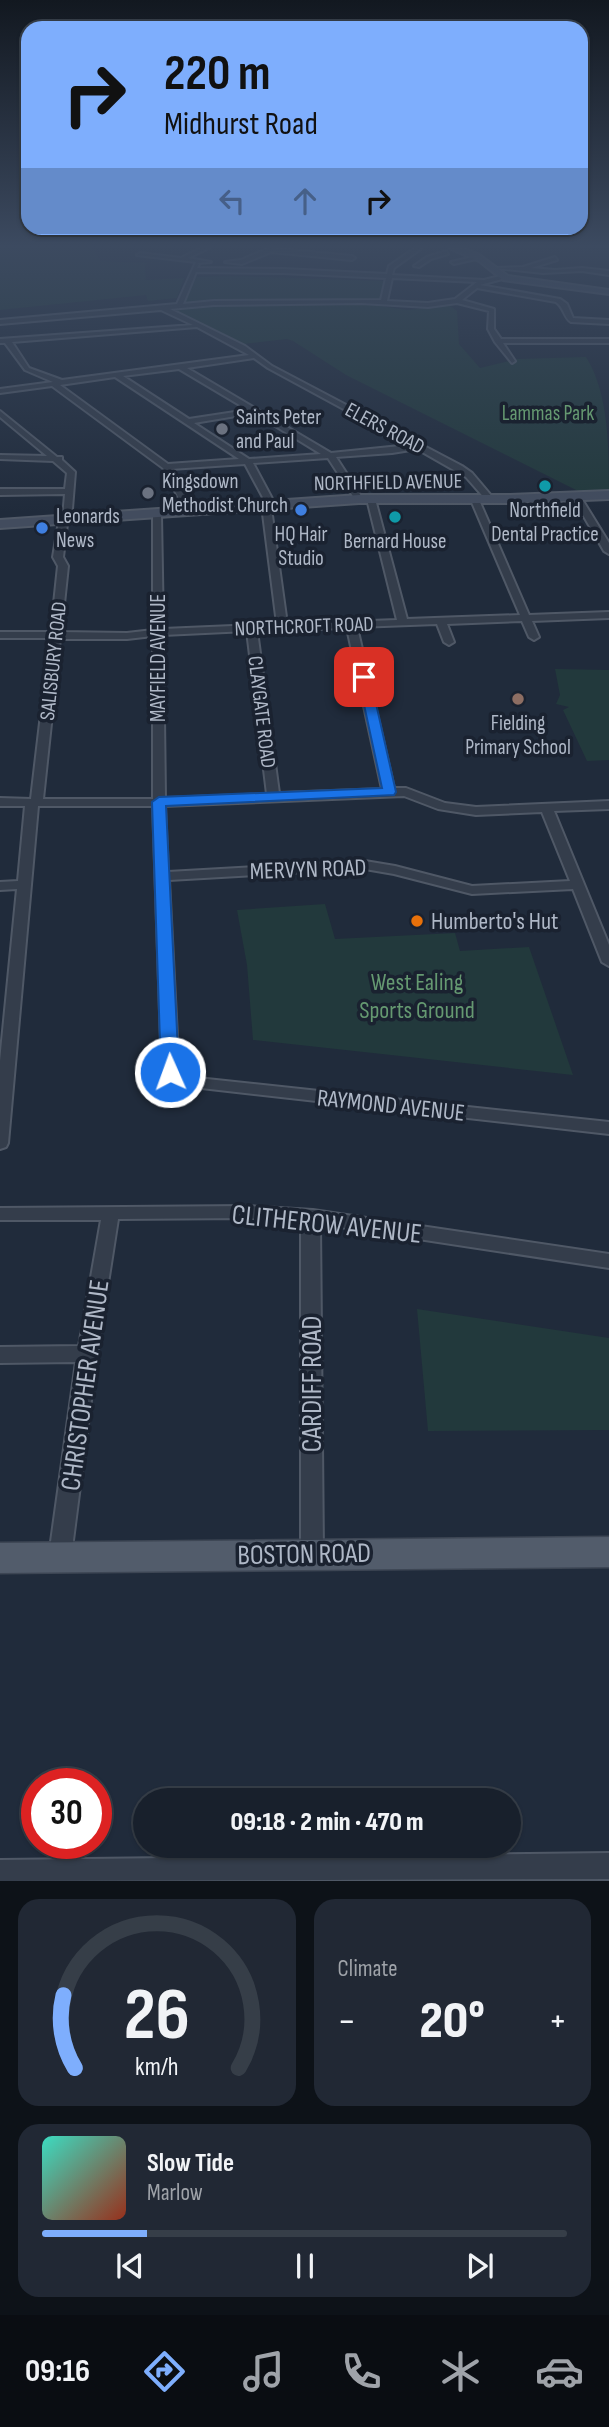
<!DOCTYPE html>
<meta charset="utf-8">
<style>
:root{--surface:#18202c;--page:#212834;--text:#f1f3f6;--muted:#9fa3a9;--line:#363e48;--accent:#7eaefd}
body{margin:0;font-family:"Sofia Sans Condensed",sans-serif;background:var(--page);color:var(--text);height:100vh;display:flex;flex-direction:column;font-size:26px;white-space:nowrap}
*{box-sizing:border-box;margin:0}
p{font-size:23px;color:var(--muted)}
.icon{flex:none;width:38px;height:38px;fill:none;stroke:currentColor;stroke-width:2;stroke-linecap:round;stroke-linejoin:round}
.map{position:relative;height:1881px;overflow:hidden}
.panel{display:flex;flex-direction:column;gap:18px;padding:18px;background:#0d1218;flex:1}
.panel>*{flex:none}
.banner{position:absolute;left:21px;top:21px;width:567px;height:214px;border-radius:21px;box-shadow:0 2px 5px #0004,0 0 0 2px var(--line);background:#7eaefd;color:#111;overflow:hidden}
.speed{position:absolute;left:21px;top:1768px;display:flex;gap:14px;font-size:35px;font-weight:700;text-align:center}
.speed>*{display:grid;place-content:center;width:91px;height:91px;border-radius:50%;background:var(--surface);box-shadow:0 2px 5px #0004,0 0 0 2px var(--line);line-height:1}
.speed .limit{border:10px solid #d22;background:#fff;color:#111}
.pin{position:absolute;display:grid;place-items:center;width:60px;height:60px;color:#fff;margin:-30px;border-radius:14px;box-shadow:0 4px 10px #0006}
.me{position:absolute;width:77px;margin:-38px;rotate:358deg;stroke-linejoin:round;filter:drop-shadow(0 0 5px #0008)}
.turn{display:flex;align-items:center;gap:24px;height:147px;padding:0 28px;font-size:32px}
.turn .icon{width:91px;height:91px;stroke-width:2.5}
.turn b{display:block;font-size:49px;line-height:60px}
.lanes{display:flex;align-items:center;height:66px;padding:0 28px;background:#0003;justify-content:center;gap:35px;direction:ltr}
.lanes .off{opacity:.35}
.big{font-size:52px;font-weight:800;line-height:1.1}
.panel .tile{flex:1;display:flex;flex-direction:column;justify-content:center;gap:10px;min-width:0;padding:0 24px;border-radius:21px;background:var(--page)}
.panel .dial{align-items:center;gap:0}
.dial svg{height:182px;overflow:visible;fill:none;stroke:var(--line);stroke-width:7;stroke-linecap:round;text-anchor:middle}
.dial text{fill:var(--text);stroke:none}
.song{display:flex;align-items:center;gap:21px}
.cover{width:84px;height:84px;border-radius:10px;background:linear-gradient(135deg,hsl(170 70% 55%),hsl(10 70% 35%))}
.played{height:7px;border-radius:4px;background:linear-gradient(90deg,var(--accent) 20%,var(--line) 20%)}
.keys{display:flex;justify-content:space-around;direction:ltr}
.heat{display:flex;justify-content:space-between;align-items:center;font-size:38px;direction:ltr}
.panel .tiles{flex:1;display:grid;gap:18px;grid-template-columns:1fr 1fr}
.tile:last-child{grid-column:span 2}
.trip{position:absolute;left:133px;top:1788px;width:388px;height:70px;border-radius:35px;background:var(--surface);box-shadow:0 2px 5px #0004,0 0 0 2px var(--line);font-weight:800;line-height:70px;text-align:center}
.tabs{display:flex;height:112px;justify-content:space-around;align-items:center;background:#0a0d12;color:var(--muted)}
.tabs .icon{width:49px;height:49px}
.tabs .selected{color:var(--accent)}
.tabs b{font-size:32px;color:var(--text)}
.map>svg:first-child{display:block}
.green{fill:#22393c}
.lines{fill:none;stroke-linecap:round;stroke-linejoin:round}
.street-casing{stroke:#4f5866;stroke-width:4}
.secondary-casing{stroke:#4f5866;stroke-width:4}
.primary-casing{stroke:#3d4654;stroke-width:3}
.street{fill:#343d4b;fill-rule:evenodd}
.secondary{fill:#424c5e;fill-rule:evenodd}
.primary{fill:#525c6b;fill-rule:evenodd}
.route{fill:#1a73e8;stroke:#114b97;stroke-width:2}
.worship-dot{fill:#6b7280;stroke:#1a2230;stroke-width:2.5}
.culture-dot{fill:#0f9aa8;stroke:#1a2230;stroke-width:2.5}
.shop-dot{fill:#3f7fe0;stroke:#1a2230;stroke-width:2.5}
.education-dot{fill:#8d6e63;stroke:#1a2230;stroke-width:2.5}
.food-dot{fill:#e8710a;stroke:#1a2230;stroke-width:2.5}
.labels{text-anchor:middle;stroke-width:7;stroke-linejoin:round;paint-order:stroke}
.far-park-label{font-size:21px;fill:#659971;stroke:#1a2230}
.far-poi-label{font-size:21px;fill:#afb8c7;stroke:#1a2230}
.far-street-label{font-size:21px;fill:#afb8c7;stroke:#1a2230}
.street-label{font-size:24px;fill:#afb8c7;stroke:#1a2230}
.poi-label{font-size:24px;fill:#afb8c7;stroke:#1a2230;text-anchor:start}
.park-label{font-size:24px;fill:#659971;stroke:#1a2230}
.near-street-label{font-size:28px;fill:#afb8c7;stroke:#1a2230}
</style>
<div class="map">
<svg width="609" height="1881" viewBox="0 0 609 1881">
<rect width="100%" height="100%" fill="#202b3b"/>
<path class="green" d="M0 248H94L100 261 147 263 145 266 146 280 184 278 177 298 148 301 146 295 0 310Z
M231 276 383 281V300L184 303 195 277Z
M352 302 408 310 449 305 457 311 459 344 480 368 517 359 586 357C609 393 609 449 609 492L578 491 346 375 293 341 287 339 244 344 171 308 214 304Z
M555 669 609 670V760L587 761 563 710 569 707 556 704 560 695Z
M325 904 335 939 455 933 460 951 529 947 573 1075 253 1040 247 965 237 910Z
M417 1309 609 1338V1430L428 1431Z"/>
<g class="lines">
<g class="street-casing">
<path id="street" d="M201 248H209L188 258 211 262 197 263 199 264 197 268 283 269 387 274 389 266 415 248H422L394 268 392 275 484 280 504 275 506 278 480 285 560 299 567 304 573 318 609 320V324L571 322C564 318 564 307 556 302L477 288 462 300 494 309V329L501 339H609V343H503L515 361 512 363 495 342 488 329 489 311 457 303 428 307 361 303 214 305 170 309 245 346 272 366 462 466 472 473 494 499 487 501 466 477 417 449 392 453 336 457 363 499 359 502 356 501 328 458 253 463 276 506 271 508 287 624 397 620 367 499 371 496 375 499 407 619 520 615 471 500 475 497 479 500 529 615 609 612V618L532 621 539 637 534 640 529 637 522 621 447 624 454 642 449 645 444 642 437 624 357 627 394 788H406L445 803 476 807 609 801V809L554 811 609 945V966L602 962 573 889 472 894 394 874 365 869 169 880 179 1076 609 1122V1134L166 1084 162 1072 153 806H38L8 1143 6 1147 0 1149V1061L17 889 0 890V882L18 881 25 806H0V798L31 799 50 638H0V632H51L58 566 53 557 59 521 63 518 65 494 0 495V489H65L67 473 53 461 0 459V455L47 456 0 417V411L57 457H62V460L75 472 71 521 67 524 63 557 68 566 61 632 127 633 153 630V515L157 512 161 515 163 629 277 624 262 506 266 503 245 464 171 469 194 512 187 514 163 468 52 386 0 393V389L53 382 25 370 5 343H0V339L193 325 161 310 0 324V320L177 304 196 262 137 255 140 253 181 258ZM196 272 283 273 386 278 381 300 214 301 183 304ZM392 278 477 282 455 299 428 303 387 301ZM197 327 249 355 62 380 29 368 12 342ZM254 358 268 368 410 445 331 453 187 368ZM179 369 248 410 189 419 123 376ZM115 377 239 459 168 464 60 385ZM254 413 321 454 249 459 194 423ZM347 628 382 789 279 793 257 631ZM247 631 267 794 165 798 163 635ZM153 636V799H43L60 639H127ZM404 796 438 809 476 815 542 812 570 881 472 886 395 866 365 861 168 872 165 806Z
M269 248 352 256 355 258 352 260 271 252 242 264 225 262 241 260Z
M446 251 448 254 431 259 419 267 414 266 427 257Z
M478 256 476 259 454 264 451 262Z
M555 257 557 260 531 268 555 270 582 268 609 271V275L582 271 543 273 495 268 523 267Z
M576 493 580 496 609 543V554L604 551 572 496Z
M247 1206 313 1210 609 1254V1268L320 1224 323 1553 320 1560 312 1563 304 1560 301 1553V1231L303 1222 247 1218 118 1219 97 1354 71 1556 68 1563 60 1566 52 1563 49 1556 76 1362 0 1363V1347L79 1346 101 1220H0V1208Z
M609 1853V1879L0 1881V1860Z"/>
</g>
<g class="secondary-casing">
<path id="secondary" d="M449 248H462L478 254 508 276 609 290V294L503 280 479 261Z
M609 491V499L510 503H359L0 528V520L359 495H510Z"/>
</g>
<g class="primary-casing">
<path id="primary" d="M609 1537V1567L0 1573V1543Z"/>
</g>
<use href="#street" class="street"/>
<use href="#secondary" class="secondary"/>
<use href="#primary" class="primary"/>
</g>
<linearGradient id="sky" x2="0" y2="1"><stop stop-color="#121820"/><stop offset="0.48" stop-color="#3c4a60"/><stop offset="1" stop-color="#3c4a60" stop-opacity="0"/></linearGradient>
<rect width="609" height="512" fill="url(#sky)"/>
<path class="route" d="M364 674 370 677 396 792 394 795 166 806 179 1072 176 1076H163L161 1072 152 802 159 797 382 788 358 677Z"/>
<g class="worship-dot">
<circle cx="222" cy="429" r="7"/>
<circle cx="148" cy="493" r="7"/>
</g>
<g class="culture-dot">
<circle cx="545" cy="486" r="7"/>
<circle cx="395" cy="517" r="7"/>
</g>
<g class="shop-dot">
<circle cx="301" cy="510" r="7"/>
<circle cx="42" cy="528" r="7"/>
</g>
<circle class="education-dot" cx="518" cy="699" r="7"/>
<circle class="food-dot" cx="417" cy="921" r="7"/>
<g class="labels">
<g class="far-park-label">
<text x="548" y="420">Lammas Park</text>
</g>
<g class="far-poi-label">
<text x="236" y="424" text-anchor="start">Saints Peter<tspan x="236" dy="24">and Paul</tspan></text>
<text x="162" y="488" text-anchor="start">Kingsdown<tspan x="162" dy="24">Methodist Church</tspan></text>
<text x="545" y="517">Northfield<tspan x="545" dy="24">Dental Practice</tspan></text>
<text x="56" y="523" text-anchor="start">Leonards<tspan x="56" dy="24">News</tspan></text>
<text x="301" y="541">HQ Hair<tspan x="301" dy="24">Studio</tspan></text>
<text x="395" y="548">Bernard House</text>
<text x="518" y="730">Fielding<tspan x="518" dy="24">Primary School</tspan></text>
</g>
<g class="far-street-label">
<text transform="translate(385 428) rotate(28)" y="7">ELERS ROAD</text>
<text transform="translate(388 482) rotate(-1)" y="7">NORTHFIELD AVENUE</text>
<text transform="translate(304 626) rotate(-2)" y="7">NORTHCROFT ROAD</text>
<text transform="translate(158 658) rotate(-90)" y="7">MAYFIELD AVENUE</text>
<text transform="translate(53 661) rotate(-84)" y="7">SALISBURY ROAD</text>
<text transform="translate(262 712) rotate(83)" y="7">CLAYGATE ROAD</text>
</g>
<g class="street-label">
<text transform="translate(308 869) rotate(-2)" y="8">MERVYN ROAD</text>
<text transform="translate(391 1105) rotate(6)" y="8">RAYMOND AVENUE</text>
</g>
<g class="poi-label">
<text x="431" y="929">Humberto's Hut</text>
</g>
<g class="park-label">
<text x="417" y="990">West Ealing<tspan x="417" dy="28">Sports Ground</tspan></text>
</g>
<g class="near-street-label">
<text transform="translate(327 1223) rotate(6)" y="10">CLITHEROW AVENUE</text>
<text transform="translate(311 1384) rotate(-90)" y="10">CARDIFF ROAD</text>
<text transform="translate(84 1385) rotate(-82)" y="10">CHRISTOPHER AVENUE</text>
<text transform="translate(304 1553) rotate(-1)" y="10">BOSTON ROAD</text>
</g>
</g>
</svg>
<div class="speed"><div class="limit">30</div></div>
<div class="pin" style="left:364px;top:677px;background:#d93025"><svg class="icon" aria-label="arrive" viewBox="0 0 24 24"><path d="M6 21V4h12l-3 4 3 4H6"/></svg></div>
<svg class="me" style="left:170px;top:1072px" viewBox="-20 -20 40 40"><circle r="17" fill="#1a73e8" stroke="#fff" stroke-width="3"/><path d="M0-11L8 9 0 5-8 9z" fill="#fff"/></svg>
<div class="trip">09:18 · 2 min · 470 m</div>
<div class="banner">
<div class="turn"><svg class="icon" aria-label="right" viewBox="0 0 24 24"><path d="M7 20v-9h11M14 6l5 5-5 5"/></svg><div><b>220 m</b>Midhurst Road</div></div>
<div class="lanes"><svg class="icon off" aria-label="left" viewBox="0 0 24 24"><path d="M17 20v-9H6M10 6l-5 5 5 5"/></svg><svg class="icon off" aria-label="ahead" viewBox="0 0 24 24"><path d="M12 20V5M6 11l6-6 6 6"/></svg><svg class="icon" aria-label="right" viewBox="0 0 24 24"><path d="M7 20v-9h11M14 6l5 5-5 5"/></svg></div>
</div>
</div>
<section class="panel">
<div class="tiles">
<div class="tile dial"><svg viewBox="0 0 100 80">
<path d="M14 69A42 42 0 1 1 86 69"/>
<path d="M14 69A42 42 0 0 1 9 37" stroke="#7eaefd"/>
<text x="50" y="56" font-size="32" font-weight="700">26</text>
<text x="50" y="72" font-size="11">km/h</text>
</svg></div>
<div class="tile"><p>Climate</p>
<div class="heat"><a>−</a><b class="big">20°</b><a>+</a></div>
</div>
<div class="tile">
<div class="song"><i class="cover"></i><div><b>Slow Tide</b><p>Marlow</p></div></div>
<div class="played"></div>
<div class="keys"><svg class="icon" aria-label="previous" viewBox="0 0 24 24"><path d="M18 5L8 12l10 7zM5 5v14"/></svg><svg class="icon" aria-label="pause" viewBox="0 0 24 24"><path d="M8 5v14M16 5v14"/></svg><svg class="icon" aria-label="next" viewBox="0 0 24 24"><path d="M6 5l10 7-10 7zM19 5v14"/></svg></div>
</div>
</div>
</section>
<nav class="tabs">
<b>09:16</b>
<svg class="icon selected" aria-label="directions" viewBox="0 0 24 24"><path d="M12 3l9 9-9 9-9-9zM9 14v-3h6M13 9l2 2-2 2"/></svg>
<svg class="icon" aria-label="music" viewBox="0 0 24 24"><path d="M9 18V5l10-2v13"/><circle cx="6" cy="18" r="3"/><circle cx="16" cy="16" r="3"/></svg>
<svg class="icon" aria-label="phone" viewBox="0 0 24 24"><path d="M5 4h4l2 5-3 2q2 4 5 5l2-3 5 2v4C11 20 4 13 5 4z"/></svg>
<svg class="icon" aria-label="climate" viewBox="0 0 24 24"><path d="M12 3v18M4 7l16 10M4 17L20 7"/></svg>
<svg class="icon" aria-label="car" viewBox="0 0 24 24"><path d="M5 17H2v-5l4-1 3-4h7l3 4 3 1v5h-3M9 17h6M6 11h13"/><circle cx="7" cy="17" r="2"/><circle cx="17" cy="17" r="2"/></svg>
</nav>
